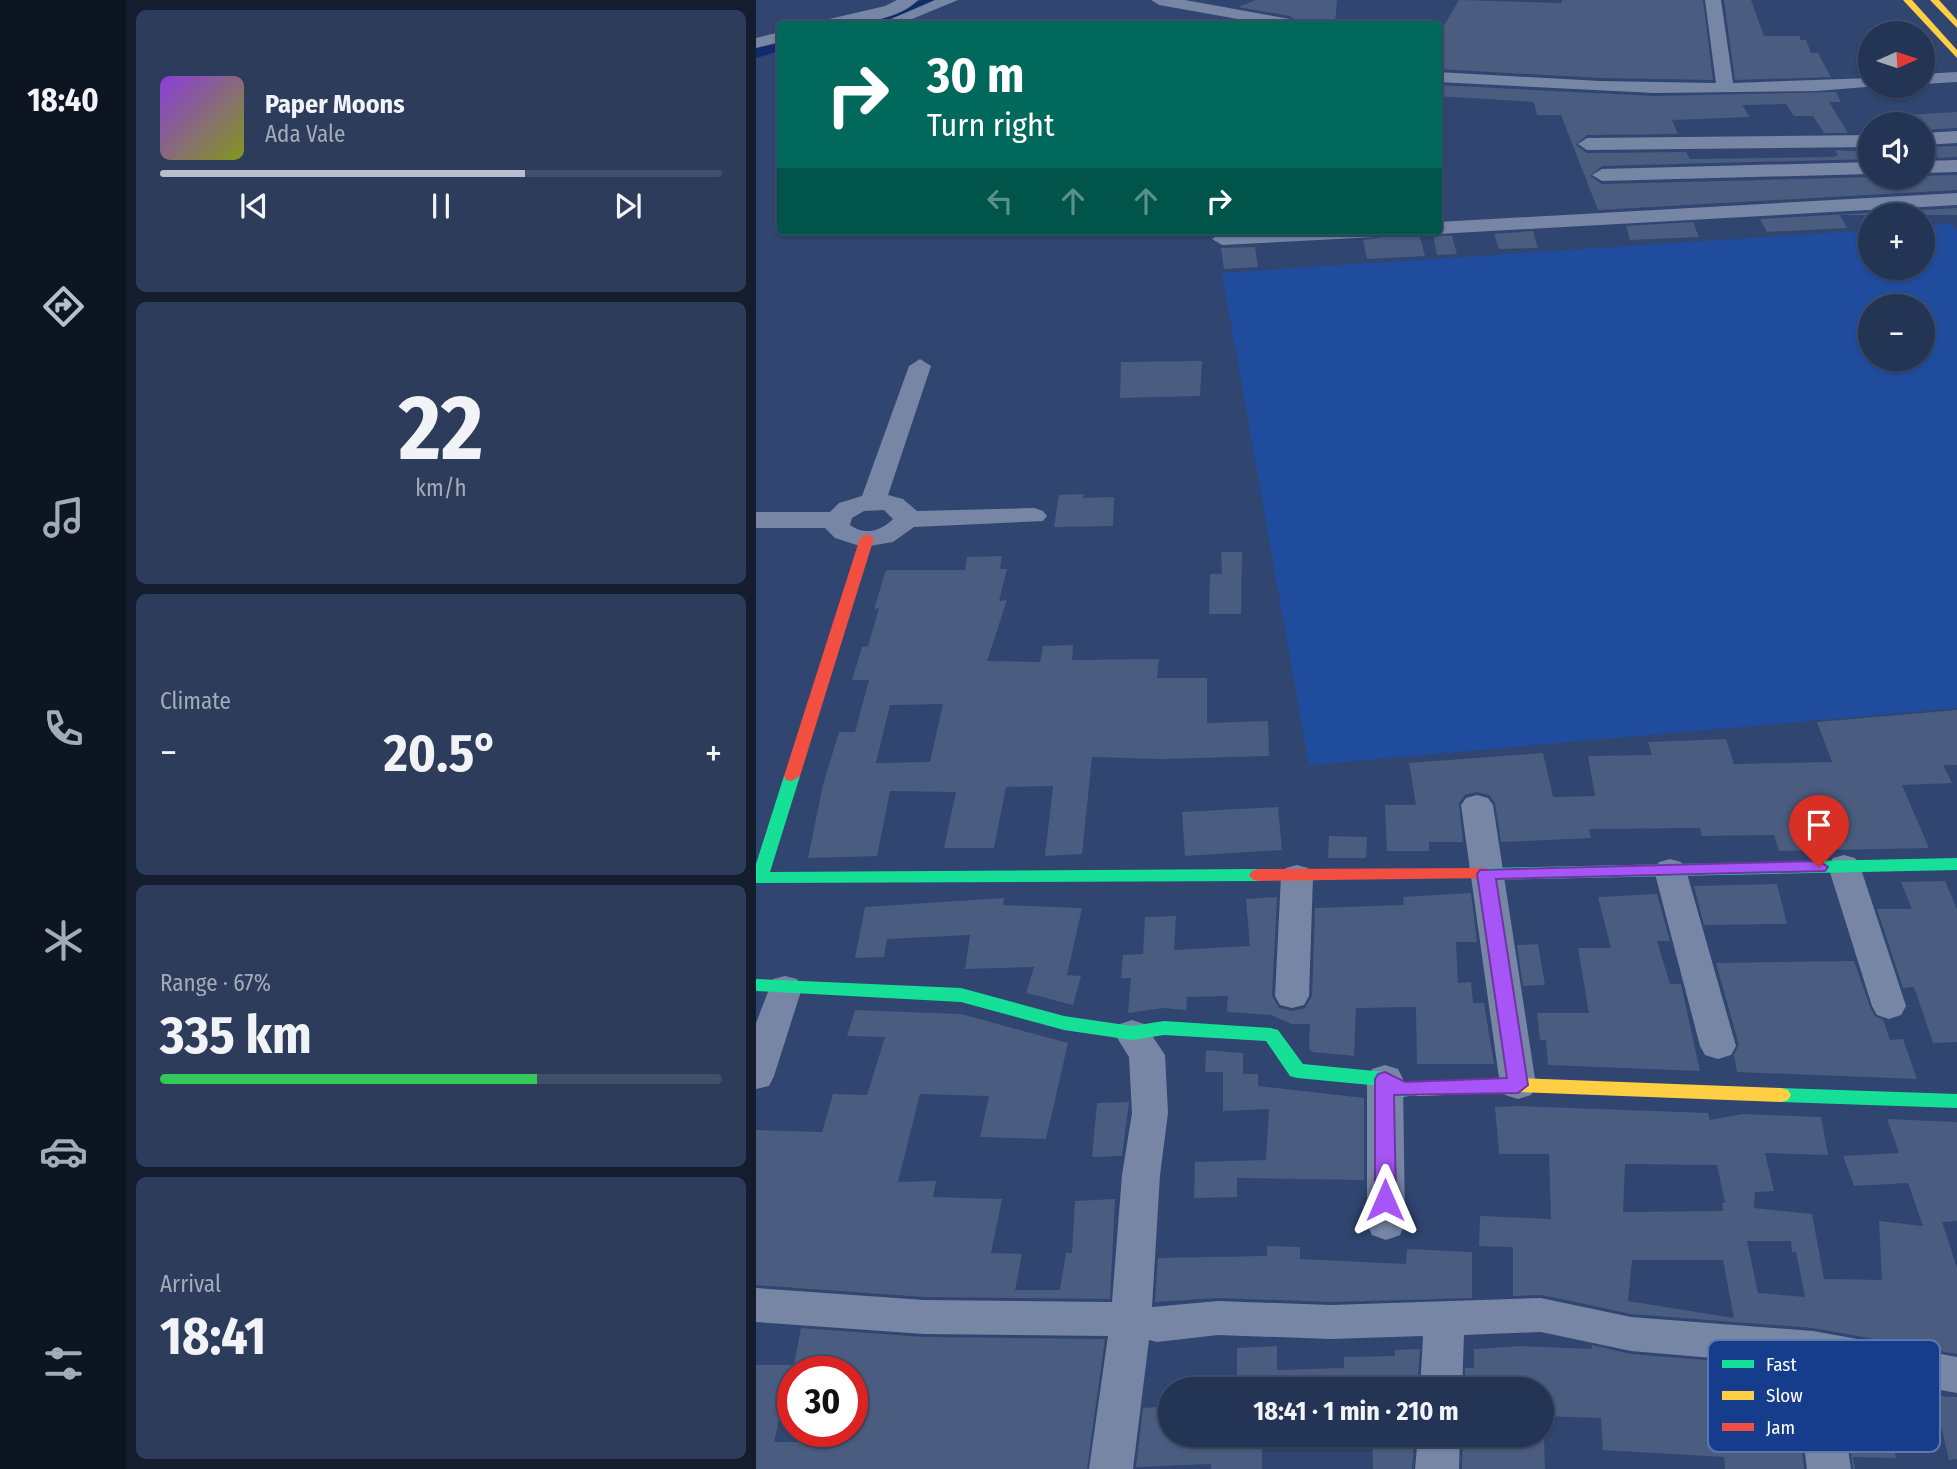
<!DOCTYPE html>
<meta charset="utf-8">
<style>
:root{--surface:#243454;--page:#2c3c5a;--text:#f1f3f6;--muted:#a3aab8;--line:#414f6b;--accent:#b7becd}
body{margin:0;font-family:"Fira Sans Condensed",sans-serif;background:var(--page);color:var(--text);height:100vh;display:flex;flex-direction:column;font-size:26px;white-space:nowrap}
*{box-sizing:border-box;margin:0}
p{font-size:23px;color:var(--muted)}
.icon{flex:none;width:38px;height:38px;fill:none;stroke:currentColor;stroke-width:2;stroke-linecap:round;stroke-linejoin:round}
.map{position:relative;flex:1;overflow:hidden}
.panel{display:flex;flex-direction:column;gap:10px;padding:10px;background:#141d2e;width:630px}
.panel>*{flex:none}
.banner{position:absolute;left:21px;top:21px;width:665px;height:214px;border-radius:7px;box-shadow:0 2px 5px #0004,0 0 0 2px var(--line);background:#00695c;color:#fff;overflow:hidden}
.needle{width:46px;rotate:87deg}
.tools{position:absolute;left:1102px;top:21px;display:grid;gap:14px}
.tools a{display:grid;place-items:center;width:77px;height:77px;border-radius:50%;background:var(--surface);box-shadow:0 2px 5px #0004,0 0 0 2px var(--line);font-size:35px}
.speed{position:absolute;left:21px;top:1356px;display:flex;gap:14px;font-size:35px;font-weight:700;text-align:center}
.speed>*{display:grid;place-content:center;width:91px;height:91px;border-radius:50%;background:var(--surface);box-shadow:0 2px 5px #0004,0 0 0 2px var(--line);line-height:1}
.speed .limit{border:10px solid #d22;background:#fff;color:#111}
.pin{position:absolute;display:grid;place-items:center;width:60px;height:60px;color:#fff;margin:-72px -30px;border-radius:50% 50% 50% 0;rotate:-45deg;box-shadow:0 0 7px #0007}
.pin .icon{rotate:45deg}
.me{position:absolute;width:77px;margin:-38px;rotate:0deg;stroke-linejoin:round;filter:drop-shadow(0 0 5px #0008)}
.turn{display:flex;align-items:center;gap:24px;height:147px;padding:0 35px;font-size:32px}
.turn .icon{width:91px;height:91px;stroke-width:2.5}
.turn b{display:block;font-size:49px;line-height:60px}
.lanes{display:flex;align-items:center;height:66px;padding:0 35px;background:#0003;justify-content:center;gap:35px;direction:ltr}
.lanes .off{opacity:.35}
.big{font-size:52px;font-weight:700;line-height:1.1}
.panel .widget{flex:1;display:flex;flex-direction:column;justify-content:center;gap:10px;min-width:0;padding:0 24px;border-radius:10px;background:var(--page)}
.panel .dial{align-items:center;gap:0}
.dial b{font-size:91px;line-height:1}
.song{display:flex;align-items:center;gap:21px}
.cover{width:84px;height:84px;border-radius:10px;background:linear-gradient(135deg,hsl(270 70% 55%),hsl(70 70% 35%))}
.played{height:7px;border-radius:4px;background:linear-gradient(90deg,var(--accent) 65%,var(--line) 65%)}
.keys{display:flex;justify-content:space-around;direction:ltr}
.heat{display:flex;justify-content:space-between;align-items:center;font-size:38px;direction:ltr}
.charge{height:10px;border-radius:5px;background:linear-gradient(90deg,#34c759 67%,var(--line) 0)}
.trip{position:absolute;left:402px;top:1377px;width:396px;height:70px;border-radius:35px;background:var(--surface);box-shadow:0 2px 5px #0004,0 0 0 2px var(--line);font-weight:700;line-height:70px;text-align:center}
main{display:flex;flex:1;min-height:0}
.tabs{display:flex;flex-direction:column;width:126px;justify-content:space-around;align-items:center;background:#0e1522;color:var(--muted)}
.tabs .icon{width:49px;height:49px}
.tabs .on{color:var(--accent)}
.tabs b{font-size:32px;color:var(--text)}
.map>svg:first-child{display:block}
.green{fill:#204c9e;fill-rule:evenodd}
.lines{fill:none;stroke-linecap:round;stroke-linejoin:round}
.canal{fill:#102d69;fill-rule:evenodd}
.building{fill:#4a5c7f;fill-rule:evenodd}
.street{fill:#7786a5;fill-rule:evenodd}
.fast{fill:#16e098;fill-rule:evenodd}
.slow{fill:#ffcf43;fill-rule:evenodd}
.jam{fill:#f24e42;fill-rule:evenodd}
.route{fill:#a855f7;stroke:#6d37a1;stroke-width:2}
.key{fill:#153d8b;stroke:#5b77ae;stroke-width:2}
.key-label{font-size:19px;fill:#fff}
</style>
<main>
<nav class="tabs">
<b>18:40</b>
<svg class="icon on" aria-label="directions" viewBox="0 0 24 24"><path d="M12 3l9 9-9 9-9-9zM9 14v-3h6M13 9l2 2-2 2"/></svg>
<svg class="icon" aria-label="music" viewBox="0 0 24 24"><path d="M9 18V5l10-2v13"/><circle cx="6" cy="18" r="3"/><circle cx="16" cy="16" r="3"/></svg>
<svg class="icon" aria-label="phone" viewBox="0 0 24 24"><path d="M5 4h4l2 5-3 2q2 4 5 5l2-3 5 2v4C11 20 4 13 5 4z"/></svg>
<svg class="icon" aria-label="climate" viewBox="0 0 24 24"><path d="M12 3v18M4 7l16 10M4 17L20 7"/></svg>
<svg class="icon" aria-label="car" viewBox="0 0 24 24"><path d="M5 17H2v-5l4-1 3-4h7l3 4 3 1v5h-3M9 17h6M6 11h13"/><circle cx="7" cy="17" r="2"/><circle cx="17" cy="17" r="2"/></svg>
<svg class="icon" aria-label="filters" viewBox="0 0 24 24"><path d="M4 7h16M4 17h16"/><circle cx="9" cy="7" r="2"/><circle cx="15" cy="17" r="2"/></svg>
</nav>
<section class="panel">
<div class="widget">
<div class="song"><i class="cover"></i><div><b>Paper Moons</b><p>Ada Vale</p></div></div>
<div class="played"></div>
<div class="keys"><svg class="icon" aria-label="previous" viewBox="0 0 24 24"><path d="M18 5L8 12l10 7zM5 5v14"/></svg><svg class="icon" aria-label="pause" viewBox="0 0 24 24"><path d="M8 5v14M16 5v14"/></svg><svg class="icon" aria-label="next" viewBox="0 0 24 24"><path d="M6 5l10 7-10 7zM19 5v14"/></svg></div>
</div>
<div class="widget dial"><b>22</b><p>km/h</p></div>
<div class="widget"><p>Climate</p>
<div class="heat"><a>−</a><b class="big">20.5°</b><a>+</a></div>
</div>
<div class="widget"><p>Range · 67%</p><b class="big">335 km</b><div class="charge"></div></div>
<div class="widget"><p>Arrival</p><b class="big">18:41</b></div>
</section>
<div class="map">
<svg width="1201" height="1469" viewBox="0 0 1201 1469">
<rect width="100%" height="100%" fill="#304570"/>
<path class="green" d="M1196 224 1201 231V708L553 765 466 273 1115 230V268H1167V226ZM1115 306H1167V359H1115Z"/>
<g class="lines">
<path class="canal" d="M166 0H187L124 24H105Z
M24 43V51L0 58V48Z"/>
</g>
<path class="building" d="M500 0H581L579 24H544L534 16 482 7Z
M703 0 805 3 806 0H947L957 80 844 78 682 69V36Z
M968 0H995L1008 36H1043L1045 40H1050L1055 53H1062L1075 77 979 80Z
M682 85 898 96 1080 92 1085 102H1073L1092 133H1068L1057 116H1038L1030 104 986 105 994 117 916 120 922 134 831 135 820 145 831 153 930 152 934 159 1077 157 1082 155 1079 150 1115 152V159L846 166 834 176 846 184 1201 175V190L842 210 805 115H781L778 102 682 96Z
M1201 112V128L1167 130V124H1158L1151 115Z
M1201 146V157L1182 158 1174 147Z
M1201 208V215H1084L1091 228 1011 232 1004 219Z
M937 222 943 237 874 240 870 226Z
M777 231 782 248 743 249 738 234Z
M677 235 696 236 701 254 681 255Z
M626 237H664L669 256 611 259 607 240Z
M499 247 502 267 468 269 465 248Z
M446 361 444 396 364 398 365 362Z
M328 494 327 498 358 497 357 526 298 527 303 495Z
M465 552H486L485 614H453L454 574H466Z
M246 556 244 569H251L243 601 251 600 231 661 284 662 287 646 317 645 316 660 403 659 401 678H451V723L512 721 513 756 406 759 336 757 326 854 289 856 297 786 250 787 238 848H188L200 792 134 791 121 856 52 858 67 785 83 732H99L113 680H96L106 647 112 646 123 608 118 609 130 570H209L211 557ZM187 704 174 762 120 763 134 705Z
M1201 710V765H1187L1196 783 1146 785 1173 848 1023 851 1018 835 946 836 944 828 833 829 835 838 745 842 739 803 733 795 720 792 709 795 703 803 707 842H673V851H631L629 805H660L653 763 787 753 797 797 839 796 832 756 896 755 892 742 970 739 978 764 1076 762 1061 722Z
M522 807 526 850 429 856 426 812Z
M573 836 611 837 610 858H572Z
M1189 881 1201 909V1042L1177 1043 1158 987 1147 988 1121 909H1156L1145 882Z
M1021 884 1031 924 948 925 938 886Z
M715 893 721 942H700L702 983 715 982 717 1003H728L738 1064H661L660 1007 600 1008 598 1056 556 1052 553 1048 554 1024H535L515 1015 471 1012 472 996 431 997 430 1010 408 1008 372 1013 375 978H365L367 955 387 954 389 917 420 916 418 950 494 946 490 899 521 897 516 996 523 1008 537 1011 549 1008 556 996 559 908 648 905 647 897Z
M901 894 914 941H901L914 984H925L944 1071 792 1065 790 1040H784L781 1013H833L822 948H855L842 897Z
M248 898 247 905 326 908 311 975 325 976 317 1005 270 993 278 967 209 969 214 935 131 939 128 957 99 958 109 907Z
M782 944 789 985 767 986 761 945Z
M1098 961 1114 1007 1119 1016 1127 1020 1134 1040 1147 1039 1161 1079 981 1072 978 1055 983 1045 960 963Z
M99 1010 205 1014 312 1043 290 1139 224 1137 233 1096 164 1094 142 1182 180 1181 177 1197 246 1199 235 1253 266 1254 259 1290H304L310 1253H316L319 1201 359 1199 354 1299 168 1297 0 1285V1130L66 1132 77 1094 111 1095 129 1037 91 1036Z
M450 1050 487 1053V1074H502V1086L608 1098V1180L481 1178V1197L438 1198 439 1162 510 1160 513 1109 467 1111V1072H449Z
M373 1102 366 1156 336 1157 341 1103Z
M762 1106 952 1113 954 1120 986 1114 1065 1117 1072 1155 1009 1153 1018 1191 999 1192 998 1208 1056 1214 1068 1279 1126 1280 1123 1221 1167 1226 1152 1183 1098 1186 1087 1156 1143 1153 1131 1119 1201 1122V1221L1186 1222 1201 1268V1354L1057 1328 875 1314 786 1295 757 1296V1247L723 1246 724 1216 795 1219 793 1154H743L739 1107ZM869 1164 961 1165 969 1203H966L967 1211 867 1212ZM991 1241H1035L1036 1252H1040L1049 1297 1002 1293ZM876 1260H967L978 1318 872 1301Z
M511 1246 544 1247V1259L650 1264 651 1249 716 1252V1298L575 1302 462 1298 399 1302 402 1258 511 1256Z
M45 1328 168 1337 349 1339 331 1469H0V1365H37V1370ZM37 1372H96V1432H67L64 1442H18L29 1392H37Z
M836 1345 875 1354 1036 1367 1048 1469H969L968 1457 847 1450 845 1418 786 1416V1390H709V1368H718V1349L765 1346 836 1349Z
M521 1346V1370L588 1368V1357L639 1356V1350L664 1349 661 1390H481V1348Z
M1178 1396 1201 1397V1459L1193 1460Z
M1088 1401H1113L1115 1410H1130L1140 1458 1097 1457 1099 1469H1097Z
M415 1406V1435H506V1469H455V1464L380 1467 387 1408Z
M616 1435H659L656 1469H617Z
M707 1435 788 1436 789 1469H706Z"/>
<g class="lines">
<path class="street" d="M141 0H162C143 21 93 26 67 24L69 20 129 6Z
M179 0H202L144 24 128 22Z
M395 0H429L534 19 542 24H510L403 5Z
M949 0H965L977 83 1115 78V86H1122L1061 91 898 93 682 82V72L844 81 960 83Z
M24 32V42L0 48V38Z
M1201 72V82L1167 84V74Z
M1201 131V143L1167 145V133Z
M1115 135V147L831 150 822 144 831 138Z
M1201 160V172L1167 173V161Z
M1115 162V174L846 181 836 175 846 169Z
M1201 193V205L682 234 674 231H682V222Z
M502 231H631L621 237 466 245 456 239 466 233Z
M164 359 175 366 132 495 147 499 161 511 278 508 287 511 291 516 287 521 158 527 137 542 107 547 79 538 69 528H0V512H74L83 503 106 496 153 366ZM128 510 137 519C125 531 109 536 94 525L96 518 108 511Z
M721 795 732 798 737 805 780 1085 775 1095 762 1099 749 1095 744 1085 705 805 710 798Z
M1088 855 1099 858 1104 866 1150 1006 1145 1015 1133 1019 1121 1015 1116 1006 1072 866 1077 858Z
M914 859 925 862 930 870 980 1046 975 1055 962 1059 949 1055 944 1046 898 870 903 862Z
M541 865 552 868 557 876 553 996 548 1005 536 1008 524 1005 519 996 525 876 530 868Z
M29 976 41 979 46 988 18 1076 13 1086 0 1089V1023L17 979Z
M376 1020 388 1024 409 1055 412 1113 404 1175 396 1307 462 1301 575 1305 785 1298 875 1317 1057 1331 1201 1357V1393L1081 1371 1095 1469H1051L1038 1365 875 1351 785 1332 708 1335 706 1390H664L667 1336 575 1339 462 1335 401 1342 393 1340 377 1469H333L352 1336 168 1334 0 1322V1288L168 1300 356 1302 366 1175 376 1113 373 1057 358 1033 364 1024Z
M629 1065 642 1069 647 1079 649 1224 644 1235 630 1240 616 1235 611 1224V1079L616 1069Z
M662 1435H704L703 1469H659Z"/>
<path class="fast" d="M36 771 44 776 14 872 502 869 508 871 511 875 508 879 502 881 0 883V864L28 776Z
M1201 858V870L729 880 723 878 720 874 723 870 729 868Z
M0 979 205 988 308 1016 376 1026 408 1021 515 1028 522 1030 547 1064 629 1072 649 1083 669 1084 672 1089 669 1094 646 1097 625 1086 541 1078 534 1076 510 1041 408 1035 376 1040 308 1030 205 1002 0 991Z
M1025 1088 1201 1094V1108L1025 1102 1018 1100 1015 1095 1018 1090Z"/>
<path class="slow" d="M1147 0H1156L1201 50V58Z
M1174 0H1183L1201 20V28Z
M762 1078 1025 1088 1032 1090 1035 1095 1032 1100 1025 1102 762 1092 662 1096 655 1094 652 1089 655 1084 662 1082Z"/>
<path class="jam" d="M111 534 118 538 44 776 36 781 30 780 28 776 104 538Z
M729 868 735 870 738 874 735 878 502 881 496 879 493 875 496 871 502 869Z"/>
</g>
<path class="route" d="M1063 861 1072 867 1069 871 740 879 772 1085 762 1093 638 1095 640 1200 637 1206H622L619 1200V1079L622 1074 629 1072 649 1082 751 1078 721 874 724 870Z"/>
<rect x="952" y="1340" width="232" height="112" rx="10" class="key"/>
<rect x="966" y="1360" width="32" height="8" fill="#16e098"/>
<rect x="966" y="1391" width="32" height="9" fill="#ffcf43"/>
<rect x="966" y="1423" width="32" height="8" fill="#f24e42"/>
<g class="key-label">
<text x="1010" y="1371">Fast</text>
<text x="1010" y="1402">Slow</text>
<text x="1010" y="1434">Jam</text>
</g>
</svg>
<div class="tools">
<a><svg class="needle" viewBox="-14 -14 28 28"><path d="M0-13l5 13h-10z" fill="#e53935"/><path d="M0 13l5-13h-10z" fill="#a3aab8"/></svg></a>
<a><svg class="icon" aria-label="sound" viewBox="0 0 24 24"><path d="M4 9h4l5-4v14l-5-4H4zM17 9q2 3 0 6"/></svg></a>
<a>+</a>
<a>−</a>
</div>
<div class="speed"><div class="limit">30</div></div>
<div class="pin" style="left:1063px;top:867px;background:#d93025"><svg class="icon" aria-label="arrive" viewBox="0 0 24 24"><path d="M6 21V4h12l-3 4 3 4H6"/></svg></div>
<svg class="me" style="left:629px;top:1200px" viewBox="-20 -20 40 40"><path d="M0-17L14 15 0 8-14 15z" fill="#a855f7" stroke="#fff" stroke-width="4"/></svg>
<div class="trip">18:41 · 1 min · 210 m</div>
<div class="banner">
<div class="turn"><svg class="icon" aria-label="right" viewBox="0 0 24 24"><path d="M7 20v-9h11M14 6l5 5-5 5"/></svg><div><b>30 m</b>Turn right</div></div>
<div class="lanes"><svg class="icon off" aria-label="left" viewBox="0 0 24 24"><path d="M17 20v-9H6M10 6l-5 5 5 5"/></svg><svg class="icon off" aria-label="ahead" viewBox="0 0 24 24"><path d="M12 20V5M6 11l6-6 6 6"/></svg><svg class="icon off" aria-label="ahead" viewBox="0 0 24 24"><path d="M12 20V5M6 11l6-6 6 6"/></svg><svg class="icon" aria-label="right" viewBox="0 0 24 24"><path d="M7 20v-9h11M14 6l5 5-5 5"/></svg></div>
</div>
</div>
</main>
